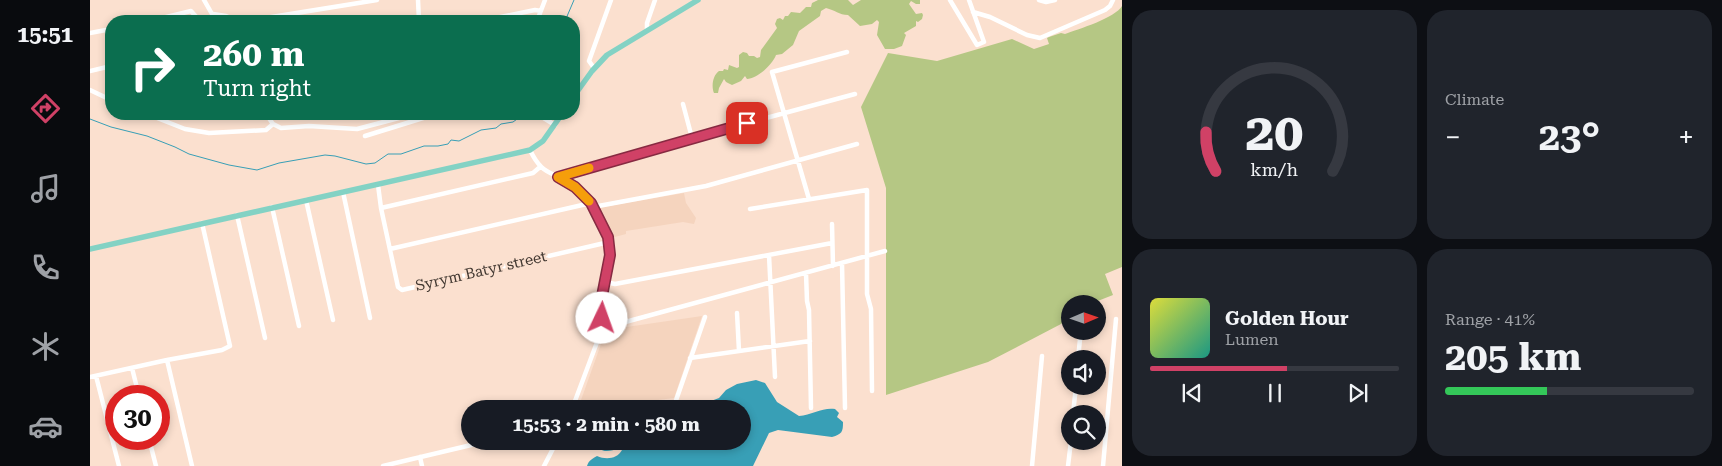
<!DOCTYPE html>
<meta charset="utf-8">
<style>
:root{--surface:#171b24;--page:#20242c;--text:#f1f3f6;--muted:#9ea1a6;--line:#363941;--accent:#d04166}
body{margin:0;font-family:"Roboto Serif",serif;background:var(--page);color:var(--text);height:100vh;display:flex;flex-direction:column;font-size:19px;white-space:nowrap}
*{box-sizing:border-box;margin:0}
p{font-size:16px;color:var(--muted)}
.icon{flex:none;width:28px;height:28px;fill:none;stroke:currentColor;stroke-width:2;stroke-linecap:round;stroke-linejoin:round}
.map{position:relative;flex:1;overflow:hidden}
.details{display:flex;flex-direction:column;gap:10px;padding:10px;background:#0d0f14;width:600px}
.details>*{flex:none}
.banner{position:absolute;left:15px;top:15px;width:475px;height:105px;border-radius:20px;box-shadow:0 2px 8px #0003;background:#0b6e4f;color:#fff;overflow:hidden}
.needle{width:32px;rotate:88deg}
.controls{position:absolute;left:971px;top:295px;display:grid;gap:10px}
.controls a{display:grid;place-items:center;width:45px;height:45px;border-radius:50%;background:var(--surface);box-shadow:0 2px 8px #0003;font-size:25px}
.speed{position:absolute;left:15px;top:385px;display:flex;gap:10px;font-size:25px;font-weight:700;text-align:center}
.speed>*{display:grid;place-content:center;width:65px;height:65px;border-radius:50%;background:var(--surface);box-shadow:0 2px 8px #0003;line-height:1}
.speed .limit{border:8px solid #d22;background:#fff;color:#111}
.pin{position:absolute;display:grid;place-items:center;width:42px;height:42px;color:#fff;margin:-21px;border-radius:10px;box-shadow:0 2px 8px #0006}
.me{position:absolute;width:55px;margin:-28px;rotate:3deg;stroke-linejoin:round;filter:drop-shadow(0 0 4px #0008)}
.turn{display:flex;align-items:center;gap:18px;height:105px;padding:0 15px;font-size:22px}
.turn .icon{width:65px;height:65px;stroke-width:2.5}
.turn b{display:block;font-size:35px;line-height:42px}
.big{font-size:38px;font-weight:700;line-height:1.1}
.details .tile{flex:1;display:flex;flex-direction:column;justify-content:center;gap:8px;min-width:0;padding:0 18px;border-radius:20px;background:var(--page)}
.details .dial{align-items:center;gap:0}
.dial svg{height:130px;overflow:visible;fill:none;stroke:var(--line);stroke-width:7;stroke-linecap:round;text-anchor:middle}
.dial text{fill:var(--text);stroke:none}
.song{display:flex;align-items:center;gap:15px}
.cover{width:60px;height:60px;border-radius:8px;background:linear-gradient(135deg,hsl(60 70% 55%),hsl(170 70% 35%))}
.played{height:5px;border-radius:2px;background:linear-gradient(90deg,var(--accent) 55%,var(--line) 55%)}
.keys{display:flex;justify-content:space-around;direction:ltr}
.heat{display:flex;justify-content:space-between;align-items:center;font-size:28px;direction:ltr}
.charge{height:8px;border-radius:4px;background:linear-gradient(90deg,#34c759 41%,var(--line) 0)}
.details .tiles{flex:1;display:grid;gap:10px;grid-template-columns:repeat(2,1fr)}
.trip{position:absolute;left:371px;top:400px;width:290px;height:50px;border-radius:25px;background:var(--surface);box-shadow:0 2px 8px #0003;font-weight:700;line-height:50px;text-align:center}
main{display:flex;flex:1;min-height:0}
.tabs{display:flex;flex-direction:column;width:90px;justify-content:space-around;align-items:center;background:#090b0e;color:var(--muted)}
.tabs .icon{width:35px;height:35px}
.tabs .active{color:var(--accent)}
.tabs b{font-size:22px;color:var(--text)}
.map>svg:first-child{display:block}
.built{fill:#f5d4be}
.green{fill:#b5c784}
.water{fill:#389fb6}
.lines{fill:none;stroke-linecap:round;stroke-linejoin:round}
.stream{stroke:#389fb6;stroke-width:1}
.minor{stroke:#fff;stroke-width:4.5}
.major{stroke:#83d2c4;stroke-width:5.5}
.route-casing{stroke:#872a42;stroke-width:12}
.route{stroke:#d04166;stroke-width:9}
.slow{stroke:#f59e0b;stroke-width:9}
.labels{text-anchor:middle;stroke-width:4.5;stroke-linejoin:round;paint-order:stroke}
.street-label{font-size:15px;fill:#433932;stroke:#fbe0cf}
</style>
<main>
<nav class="tabs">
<b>15:51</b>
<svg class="icon active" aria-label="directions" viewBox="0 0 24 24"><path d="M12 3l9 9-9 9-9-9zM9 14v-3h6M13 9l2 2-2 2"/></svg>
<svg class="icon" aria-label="music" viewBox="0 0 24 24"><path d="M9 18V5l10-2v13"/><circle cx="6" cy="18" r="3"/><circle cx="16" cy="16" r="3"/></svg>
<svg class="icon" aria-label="phone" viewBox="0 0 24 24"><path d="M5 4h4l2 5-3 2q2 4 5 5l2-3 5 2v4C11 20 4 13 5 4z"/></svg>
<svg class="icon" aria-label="climate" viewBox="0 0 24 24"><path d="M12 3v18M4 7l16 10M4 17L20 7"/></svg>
<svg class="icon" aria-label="car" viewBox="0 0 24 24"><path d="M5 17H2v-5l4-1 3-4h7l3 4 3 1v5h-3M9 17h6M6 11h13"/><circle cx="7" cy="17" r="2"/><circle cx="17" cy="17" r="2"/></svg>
</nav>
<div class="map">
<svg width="1032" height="466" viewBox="0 0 1032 466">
<rect width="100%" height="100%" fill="#fbe0cf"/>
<path class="built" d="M594 193 596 203 606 218 604 224 593 222 536 231V234L521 238 507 208Z
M612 316 584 398 496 409 486 408 491 400 516 330Z"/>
<path class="green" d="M728 0H758L763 5 771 0H830V4H826L821 1 819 4 826 14 832 13 833 15 832 19 828 22 826 21V26L814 33 816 35 812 46 804 49H795L787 35 789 22 787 20 782 24 770 26 758 15C749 15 745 10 736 8L731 11 730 16 709 31 703 45 692 54 686 55C683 64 667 79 657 79L655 76 651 81 642 85 636 82 634 79 629 88 628 93H624C621 86 623 75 629 71H633L634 69 638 70 639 65 647 68 649 67V55L653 52 657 53 659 56H664L667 58 670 57 671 50 687 28 685 24 687 19 690 18 693 20 695 16H698L701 12 710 13 716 7H721L722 3Z
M1032 6V267L1015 274 1023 295 1000 304H980V317L971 324 898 362 796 395V188L771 107 798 53 847 61 922 39 944 49 959 44 957 38 959 37 971 33 975 34C989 29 1025 18 1032 6Z"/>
<path class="water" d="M666 380 675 383 687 402 709 416C722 415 733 407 745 409L749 413 747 417 753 422C753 432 752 434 742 437L688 430 679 433 663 466H497C499 460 502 459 507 456 516 460 527 459 532 450L529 448C519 452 509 454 505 441H652V409H601L610 400 621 401 629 398 636 390 647 384Z"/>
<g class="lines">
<path class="stream" d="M475 21 484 0
M0 119 21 127 57 136 85 147 99 154 139 165 167 170 189 163 235 155 245 156 276 164 285 163 298 154H311L334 146H348L358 144 361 140 369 141 391 130 406 128 411 124 423 122 434 114"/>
<path class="minor" d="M114 0 126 21
M328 0 329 21
M860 0 887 45 894 42 879 0
M949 0 956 2 965 0
M883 12 900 17 937 35 950 38 1015 10 1020 6 1023 0
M91 14 92 21
M123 14 136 16 146 21
M60 21 101 11 110 21
M157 21 287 0
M391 21 445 10 451 11
M447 21 455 0
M557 31V23L565 0
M0 33 21 29
M504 68 499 61 521 0
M0 71 21 66
M0 90 21 100
M593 104 602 138
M57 114 95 129 119 133 176 130 183 124
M176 114 183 124 191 128 219 126 267 129 324 114
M447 114 465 125
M275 136 346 114
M440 150C452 175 460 170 480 184 493 193 500 202 507 216 511 222 515 229 517 237 525 260 513 290 510 313 513 322 519 323 528 324L795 251
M468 177 602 138 765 94
M288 185 291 208 308 287 312 290 519 242
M253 192 280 318
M719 199 682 72 757 52
M216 200 243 320
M182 207 209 326
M503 207 616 186 767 144
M291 208 443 173 450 167
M660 209 777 190V294L781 309 782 391
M147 215 175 338
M742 224 743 266
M300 249 501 203
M679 255 685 377
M752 263 755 408
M716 273 717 301 719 310 721 408
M515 282 525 284 742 243
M647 313 649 351
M600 358 720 341
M988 359 990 339
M77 360 102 466
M42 368 49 396
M6 376 29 466
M0 377 77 360 132 350 140 346 112 223
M482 409 515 321
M583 409 615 317
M983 414 986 386
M59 439 66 466
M490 443 491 441
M330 457 332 466
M293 466 398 441
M454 466 467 441
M942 466 952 356
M978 466 981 441
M1013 466 1026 319"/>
<path class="major" d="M484 96 502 71 517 55 608 0
M0 249 440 150 453 141 472 114"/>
</g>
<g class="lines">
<g class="route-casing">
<path id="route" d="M512 318 510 313 512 296 520 255 518 237 501 203 485 187 468 177 657 123"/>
</g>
<use href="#route" class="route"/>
<path class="slow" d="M499 201 485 187 468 177 499 168"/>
</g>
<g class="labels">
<g class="street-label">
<text transform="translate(391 271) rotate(-13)" y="5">Syrym Batyr street</text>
</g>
</g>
</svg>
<div class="controls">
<a><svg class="needle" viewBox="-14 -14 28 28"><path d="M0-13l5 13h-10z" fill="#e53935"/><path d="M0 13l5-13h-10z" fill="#9ea1a6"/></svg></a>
<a><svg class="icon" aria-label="sound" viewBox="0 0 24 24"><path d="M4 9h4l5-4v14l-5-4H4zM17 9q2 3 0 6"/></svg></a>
<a><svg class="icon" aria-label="search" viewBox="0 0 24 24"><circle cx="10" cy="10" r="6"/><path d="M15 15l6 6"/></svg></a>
</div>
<div class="speed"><div class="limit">30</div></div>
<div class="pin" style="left:657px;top:123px;background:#d93025"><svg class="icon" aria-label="arrive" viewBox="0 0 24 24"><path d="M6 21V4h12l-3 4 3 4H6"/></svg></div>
<svg class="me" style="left:512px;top:318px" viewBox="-20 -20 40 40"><circle r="19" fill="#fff"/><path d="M0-13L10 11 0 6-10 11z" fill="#d04166"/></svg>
<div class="trip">15:53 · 2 min · 580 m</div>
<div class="banner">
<div class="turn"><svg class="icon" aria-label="right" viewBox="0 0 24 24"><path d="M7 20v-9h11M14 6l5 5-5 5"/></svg><div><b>260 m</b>Turn right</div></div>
</div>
</div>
<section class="details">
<div class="tiles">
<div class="tile dial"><svg viewBox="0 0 100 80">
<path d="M14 69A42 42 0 1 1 86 69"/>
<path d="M14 69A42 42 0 0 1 8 45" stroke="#d04166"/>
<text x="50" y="56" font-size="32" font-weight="700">20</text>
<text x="50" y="72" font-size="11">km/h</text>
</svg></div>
<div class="tile"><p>Climate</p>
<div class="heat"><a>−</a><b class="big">23°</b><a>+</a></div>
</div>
<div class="tile">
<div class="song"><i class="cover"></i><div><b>Golden Hour</b><p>Lumen</p></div></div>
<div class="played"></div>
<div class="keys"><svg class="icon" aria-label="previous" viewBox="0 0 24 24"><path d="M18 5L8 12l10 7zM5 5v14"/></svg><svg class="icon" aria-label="pause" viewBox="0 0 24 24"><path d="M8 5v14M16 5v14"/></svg><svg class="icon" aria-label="next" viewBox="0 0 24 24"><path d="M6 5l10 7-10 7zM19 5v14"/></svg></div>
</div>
<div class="tile"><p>Range · 41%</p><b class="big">205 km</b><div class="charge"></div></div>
</div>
</section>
</main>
